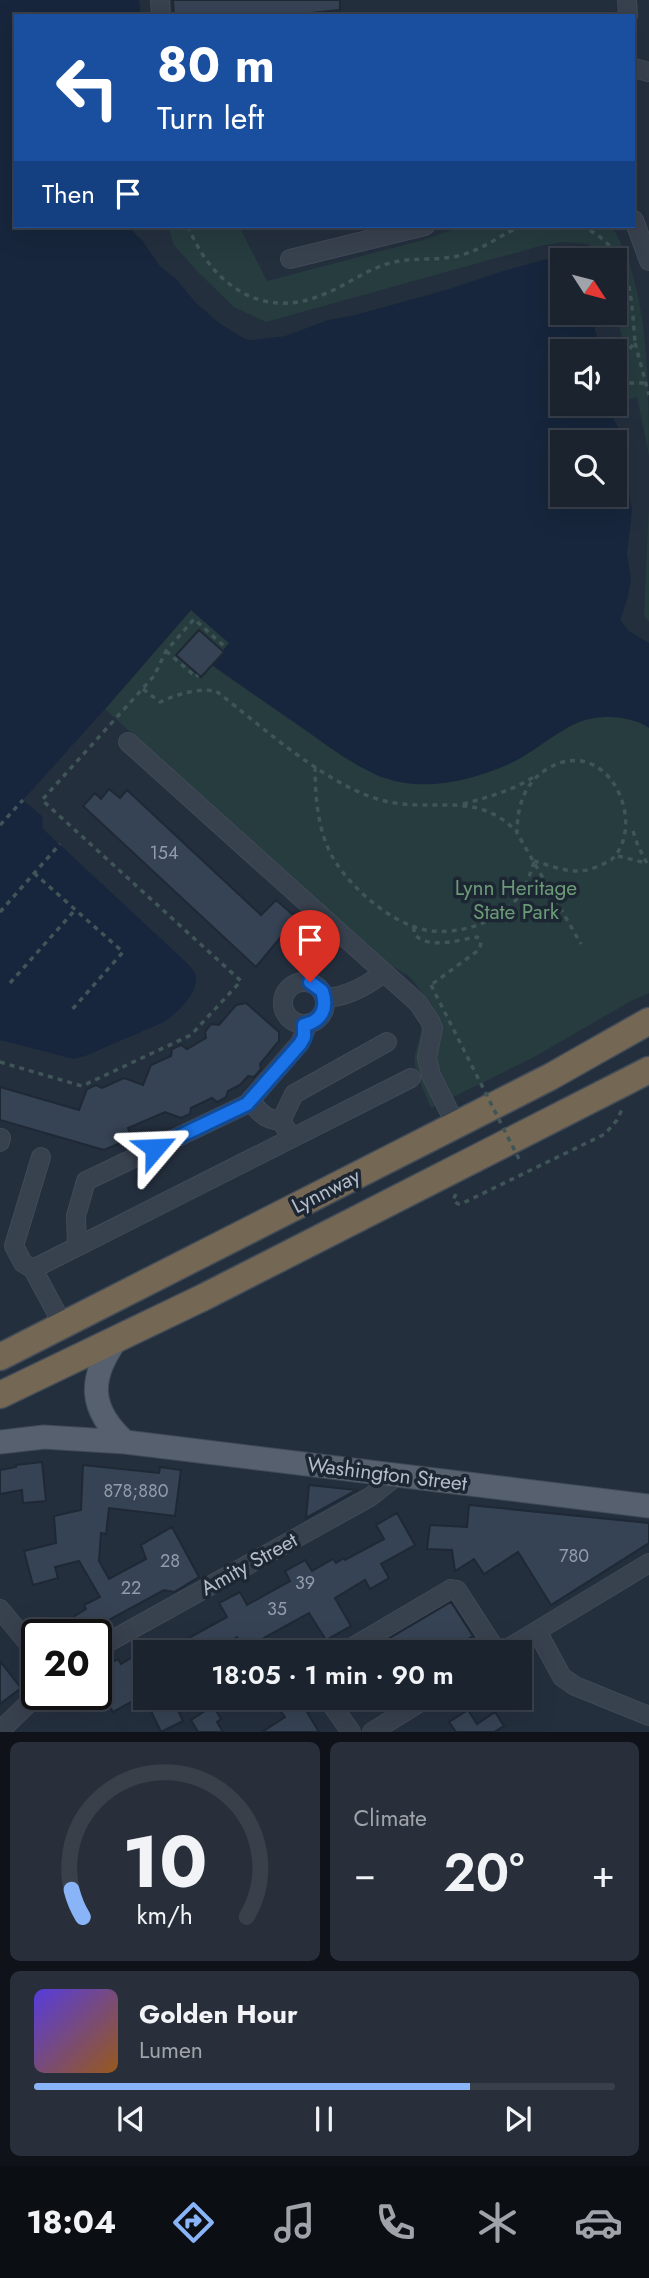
<!DOCTYPE html>
<meta charset="utf-8">
<style>
:root{--surface:#1b232e;--page:#282f3a;--text:#f1f3f6;--muted:#a0a4aa;--line:#39404a;--accent:#8ab4f8}
body{margin:0;font-family:Jost,sans-serif;background:var(--page);color:var(--text);height:100vh;display:flex;flex-direction:column;font-size:26px;white-space:nowrap}
*{box-sizing:border-box;margin:0}
p{font-size:23px;color:var(--muted)}
.icon{flex:none;width:38px;height:38px;fill:none;stroke:currentColor;stroke-width:2;stroke-linecap:round;stroke-linejoin:round}
.map{position:relative;height:1732px;overflow:hidden}
.side{display:flex;flex-direction:column;gap:10px;padding:10px;background:#0f1319;flex:1}
.side>*{flex:none}
.guide{position:absolute;left:14px;top:14px;width:621px;height:214px;border-radius:0px;box-shadow:0 7px 28px #0002,0 0 0 2px var(--line);background:#1a4fa0;color:#fff;overflow:hidden}
.needle{width:46px;rotate:126deg}
.fabs{position:absolute;left:550px;top:248px;display:grid;gap:14px}
.fabs a{display:grid;place-items:center;width:77px;height:77px;border-radius:0px;background:var(--surface);box-shadow:0 7px 28px #0002,0 0 0 2px var(--line);font-size:35px}
.speed{position:absolute;left:21px;top:1619px;display:flex;gap:14px;font-size:35px;font-weight:700;text-align:center}
.speed>*{display:grid;place-content:center;width:91px;height:91px;border-radius:50%;background:var(--surface);box-shadow:0 7px 28px #0002,0 0 0 2px var(--line);line-height:1}
.speed .limit{border:4px solid #111;border-radius:10px;background:#fff;color:#111}
.pin{position:absolute;display:grid;place-items:center;width:60px;height:60px;color:#fff;margin:-72px -30px;border-radius:50% 50% 50% 0;rotate:-45deg;box-shadow:0 0 7px #0007}
.pin .icon{rotate:45deg}
.me{position:absolute;width:77px;margin:-38px;rotate:64deg;stroke-linejoin:round;filter:drop-shadow(0 0 5px #0008)}
.turn{display:flex;align-items:center;gap:24px;height:147px;padding:0 28px;font-size:32px}
.turn .icon{width:91px;height:91px;stroke-width:2.5}
.turn b{display:block;font-size:49px;line-height:60px}
.then{display:flex;align-items:center;height:66px;padding:0 28px;background:#0003;gap:14px;font-size:26px}
.big{font-size:52px;font-weight:600;line-height:1.1}
.side .tile{flex:1;display:flex;flex-direction:column;justify-content:center;gap:10px;min-width:0;padding:0 24px;border-radius:10px;background:var(--page)}
.side .dial{align-items:center;gap:0}
.dial svg{height:182px;overflow:visible;fill:none;stroke:var(--line);stroke-width:7;stroke-linecap:round;text-anchor:middle}
.dial text{fill:var(--text);stroke:none}
.song{display:flex;align-items:center;gap:21px}
.cover{width:84px;height:84px;border-radius:10px;background:linear-gradient(135deg,hsl(250 70% 55%),hsl(30 70% 35%))}
.played{height:7px;border-radius:4px;background:linear-gradient(90deg,var(--accent) 75%,var(--line) 75%)}
.keys{display:flex;justify-content:space-around;direction:ltr}
.heat{display:flex;justify-content:space-between;align-items:center;font-size:38px;direction:ltr}
.side .tiles{flex:1;display:grid;gap:10px;grid-template-columns:1fr 1fr}
.tile:last-child{grid-column:span 2}
.trip{position:absolute;left:133px;top:1640px;width:399px;height:70px;border-radius:0px;background:var(--surface);box-shadow:0 7px 28px #0002,0 0 0 2px var(--line);font-weight:600;line-height:70px;text-align:center}
.dock{display:flex;height:112px;justify-content:space-around;align-items:center;background:#0b0e12;color:var(--muted)}
.dock .icon{width:49px;height:49px}
.dock .active{color:var(--accent)}
.dock b{font-size:32px;color:var(--text)}
.map>svg:first-child{display:block}
.green{fill:#263c3f}
.water{fill:#17263c;fill-rule:evenodd}
.building{fill:#364354;stroke:#1f2835;stroke-width:2}
.lines{fill:none;stroke-linecap:round;stroke-linejoin:round}
.minor-casing{stroke:#414a57;stroke-width:20}
.major-casing{stroke:#414a57;stroke-width:25}
.highway-casing{stroke:#434c59;stroke-width:29}
.path{stroke:#3f5557;stroke-width:3.5;stroke-dasharray:5 5;stroke-linecap:butt}
.minor{stroke:#38414e;stroke-width:18}
.major{stroke:#56606e;stroke-width:23}
.highway{stroke:#746855;stroke-width:26}
.path-bridge{stroke:#3f5557;stroke-width:3.5;stroke-dasharray:5 5;stroke-linecap:butt}
.route-casing{stroke:#114b97;stroke-width:18}
.route{stroke:#1a73e8;stroke-width:12}
.labels{text-anchor:middle;stroke-width:7;stroke-linejoin:round;paint-order:stroke}
.number-label{font-size:18px;fill:#929caa}
.park-label{font-size:21px;fill:#6b9a76;stroke:#1d2633}
.street-label{font-size:21px;fill:#b4bcc9;stroke:#1d2633}
</style>
<div class="map">
<svg width="649" height="1732" viewBox="0 0 649 1732">
<rect width="100%" height="100%" fill="#242f3e"/>
<path class="green" d="M168 226H239L267 281 423 240 463 226H611C649 281 649 387 649 456L637 397 614 404V352H562V404H614L610 406 612 416 619 429 549 434 243 338 250 340 285 336 328 320 355 315 449 289 503 271 572 252 574 261H562V313H590L601 348 623 340 614 309V261H600L598 255 588 244 563 242 540 246 266 322 234 307 197 271 174 245Z
M649 504V622L644 616Z
M191 610 230 644 211 665 345 758 382 778 622 624 629 631 649 643V993L629 1002 536 1056 431 1108C426 1095 418 1080 415 1066 412 1048 426 1037 419 1017L432 1005 410 977 392 966 364 944 105 709Z"/>
<path class="water" d="M0 0H139L141 16H16V226H132L133 232 142 240 159 265 176 279 197 304 219 323 243 338 250 340 285 336 328 320 355 315 449 289 503 271 572 252 574 261H562V313H590L602 352H562V404H610L612 416 619 429 632 511 627 554 631 579 628 597 620 620 629 631 649 643V728C630 715 598 714 577 723 554 733 532 754 509 764 477 778 440 788 405 783 367 777 334 750 303 728 272 707 242 686 211 664L229 643 191 610 105 709 23 800 43 817 42 822 43 829 187 963C191 968 195 971 196 977 198 994 176 1014 164 1022L85 1056 74 1059 0 1040ZM562 443H614V495H562Z"/>
<path class="building" d="M173 0H340V10L281 16H174Z
M199 630 224 652 201 677 176 655Z
M109 789 120 798 127 790 261 915 276 900 299 920 287 934 284 933 256 967 83 806 95 793 101 799Z
M246 1003 279 1032V1041L260 1064 261 1069 254 1077 248 1076 240 1085 228 1091 226 1097 217 1102 212 1098 191 1108 190 1114 181 1118 165 1112 128 1128 130 1133 118 1139 120 1143 104 1150 0 1120V1087L79 1110 87 1089 96 1085 102 1088 124 1078 143 1085 151 1065 171 1056 172 1049 181 1045 187 1049 206 1038 205 1032 211 1024 219 1025 236 1005Z
M42 1462 46 1501 23 1503 22 1490 0 1494V1470L16 1467V1465Z
M83 1465 159 1473 160 1467 181 1470 175 1516 109 1508 106 1534 101 1533 99 1561 109 1579 146 1559 141 1545 172 1527 199 1577 174 1592 164 1590 90 1630 93 1634H68L62 1624 86 1609 84 1605 100 1597 79 1561 55 1567 58 1578 33 1585 24 1551 56 1543 54 1516 81 1510Z
M309 1485 357 1490 306 1518Z
M469 1505 649 1523V1543L551 1605 518 1552 484 1574 474 1559 455 1571 452 1550 427 1549 430 1525 467 1527Z
M397 1513 415 1545 381 1564 389 1578 370 1589 365 1580 335 1598 351 1626 326 1640 309 1613 264 1638 272 1652H246L237 1637 210 1652H163L227 1617 219 1603 240 1592 247 1605 290 1581 285 1571 305 1560 312 1571 333 1559 336 1563 344 1558 345 1560 384 1539 376 1525Z
M451 1602 473 1636 447 1652H366Z
M145 1650V1694L113 1712 103 1695 96 1700V1672L118 1659 121 1664Z
M0 1661 21 1688 0 1704Z
M280 1698H316L304 1707 319 1732H262L285 1717 278 1708 284 1704Z
M163 1703 166 1708 175 1704 183 1721 161 1732 150 1709Z
M213 1706 221 1719 217 1722 223 1732H198L191 1720Z
M468 1710 477 1724 495 1712 504 1726 494 1732H456L449 1722Z"/>
<g class="lines">
<g class="minor-casing">
<path id="minor" d="M160 0 161 16
M627 0 628 16
M634 68 649 72
M634 220 649 261
M290 259 425 226
M128 742 418 1003 430 1021 433 1028 427 1058 431 1075 456 1125
M283 1003a21 21 0 1 1 42 0a21 21 0 1 1-42 0Z
M325 998C347 997 365 987 382 974
M251 1099C257 1112 266 1120 281 1121
M292 1138 281 1121 294 1094 387 1042
M0 1142 1 1138
M77 1246 76 1216 86 1181 247 1104 300 1043 305 1031 304 1025
M33 1269 23 1263 14 1246 41 1157
M63 1325 33 1269 411 1078
M0 1609 37 1654
M537 1631 562 1677 575 1686 649 1716
M96 1649 370 1497 398 1475
M344 1652 451 1589 457 1590 497 1652
M502 1652 649 1563
M327 1698 351 1732
M0 1731 38 1694
M372 1732 427 1698"/>
</g>
<g class="major-casing">
<path id="major" d="M116 1340C88 1379 89 1409 125 1442
M0 1442 44 1437 125 1442 649 1506"/>
</g>
<g class="highway-casing">
<path id="highway" d="M0 1357 550 1077 649 1021
M0 1395 204 1297 649 1070"/>
</g>
<path class="path" d="M188 226C210 282 260 321 322 295 346 286 365 270 390 263 412 257 436 261 458 256 482 250 499 236 521 226
M581 226C632 248 631 295 635 342L618 364 623 383H644
M635 343 649 395
M166 651 196 677 198 675
M143 689 160 702C179 694 195 688 216 691 263 727 336 795 395 803 440 810 479 793 516 831
M315 767C315 797 318 835 335 861 351 887 383 915 412 926 446 940 497 926 519 896 527 885 530 874 534 862
M463 804C489 797 514 790 537 775
M0 825 23 800
M633 831 638 846 649 867
M618 856 646 863
M534 861C549 865 565 872 581 871 591 870 602 865 611 860 649 825 608 732 547 769 524 783 517 807 517 833L581 944
M34 873 123 952 70 1012
M0 912 60 844
M414 927V934C429 950 458 940 477 937L481 941 480 949 431 985
M10 983 75 910
M0 1062 82 1086 191 1035 241 981 42 800 154 676 166 651 194 619 224 646 222 648
M456 1194 453 1200 458 1204H461L605 1134 617 1120 623 1107"/>
<use href="#minor" class="minor"/>
<use href="#major" class="major"/>
<use href="#highway" class="highway"/>
<path class="path-bridge" d="M431 985 520 1161"/>
</g>
<g class="lines">
<g class="route-casing">
<path id="route" d="M155 1148 247 1104 300 1044 304 1037V1025C322 1021 328 1008 322 991L310 982"/>
</g>
<use href="#route" class="route"/>
</g>
<g class="labels">
<g class="number-label">
<text x="164" y="859">154</text>
<text x="136" y="1497">878;880</text>
<text x="574" y="1562">780</text>
<text x="170" y="1567">28</text>
<text x="305" y="1589">39</text>
<text x="131" y="1594">22</text>
<text x="277" y="1615">35</text>
</g>
<g class="park-label">
<text x="516" y="895">Lynn Heritage<tspan x="516" dy="24">State Park</tspan></text>
</g>
<g class="street-label">
<text transform="translate(326 1191) rotate(-27)" y="7">Lynnway</text>
<text transform="translate(387 1474) rotate(7)" y="7">Washington Street</text>
<text transform="translate(249 1564) rotate(-29)" y="7">Amity Street</text>
</g>
</g>
</svg>
<div class="fabs">
<a><svg class="needle" viewBox="-14 -14 28 28"><path d="M0-13l5 13h-10z" fill="#e53935"/><path d="M0 13l5-13h-10z" fill="#a0a4aa"/></svg></a>
<a><svg class="icon" aria-label="sound" viewBox="0 0 24 24"><path d="M4 9h4l5-4v14l-5-4H4zM17 9q2 3 0 6"/></svg></a>
<a><svg class="icon" aria-label="search" viewBox="0 0 24 24"><circle cx="10" cy="10" r="6"/><path d="M15 15l6 6"/></svg></a>
</div>
<div class="speed"><div class="limit">20</div></div>
<div class="pin" style="left:310px;top:982px;background:#d93025"><svg class="icon" aria-label="arrive" viewBox="0 0 24 24"><path d="M6 21V4h12l-3 4 3 4H6"/></svg></div>
<svg class="me" style="left:155px;top:1148px" viewBox="-20 -20 40 40"><path d="M0-17L14 15 0 8-14 15z" fill="#1a73e8" stroke="#fff" stroke-width="4"/></svg>
<div class="trip">18:05 · 1 min · 90 m</div>
<div class="guide">
<div class="turn"><svg class="icon" aria-label="left" viewBox="0 0 24 24"><path d="M17 20v-9H6M10 6l-5 5 5 5"/></svg><div><b>80 m</b>Turn left</div></div>
<div class="then">Then<svg class="icon" aria-label="arrive" viewBox="0 0 24 24"><path d="M6 21V4h12l-3 4 3 4H6"/></svg></div>
</div>
</div>
<section class="side">
<div class="tiles">
<div class="tile dial"><svg viewBox="0 0 100 80">
<path d="M14 69A42 42 0 1 1 86 69"/>
<path d="M14 69A42 42 0 0 1 9 57" stroke="#8ab4f8"/>
<text x="50" y="56" font-size="32" font-weight="700">10</text>
<text x="50" y="72" font-size="11">km/h</text>
</svg></div>
<div class="tile"><p>Climate</p>
<div class="heat"><a>−</a><b class="big">20°</b><a>+</a></div>
</div>
<div class="tile">
<div class="song"><i class="cover"></i><div><b>Golden Hour</b><p>Lumen</p></div></div>
<div class="played"></div>
<div class="keys"><svg class="icon" aria-label="previous" viewBox="0 0 24 24"><path d="M18 5L8 12l10 7zM5 5v14"/></svg><svg class="icon" aria-label="pause" viewBox="0 0 24 24"><path d="M8 5v14M16 5v14"/></svg><svg class="icon" aria-label="next" viewBox="0 0 24 24"><path d="M6 5l10 7-10 7zM19 5v14"/></svg></div>
</div>
</div>
</section>
<nav class="dock">
<b>18:04</b>
<svg class="icon active" aria-label="directions" viewBox="0 0 24 24"><path d="M12 3l9 9-9 9-9-9zM9 14v-3h6M13 9l2 2-2 2"/></svg>
<svg class="icon" aria-label="music" viewBox="0 0 24 24"><path d="M9 18V5l10-2v13"/><circle cx="6" cy="18" r="3"/><circle cx="16" cy="16" r="3"/></svg>
<svg class="icon" aria-label="phone" viewBox="0 0 24 24"><path d="M5 4h4l2 5-3 2q2 4 5 5l2-3 5 2v4C11 20 4 13 5 4z"/></svg>
<svg class="icon" aria-label="climate" viewBox="0 0 24 24"><path d="M12 3v18M4 7l16 10M4 17L20 7"/></svg>
<svg class="icon" aria-label="car" viewBox="0 0 24 24"><path d="M5 17H2v-5l4-1 3-4h7l3 4 3 1v5h-3M9 17h6M6 11h13"/><circle cx="7" cy="17" r="2"/><circle cx="17" cy="17" r="2"/></svg>
</nav>
